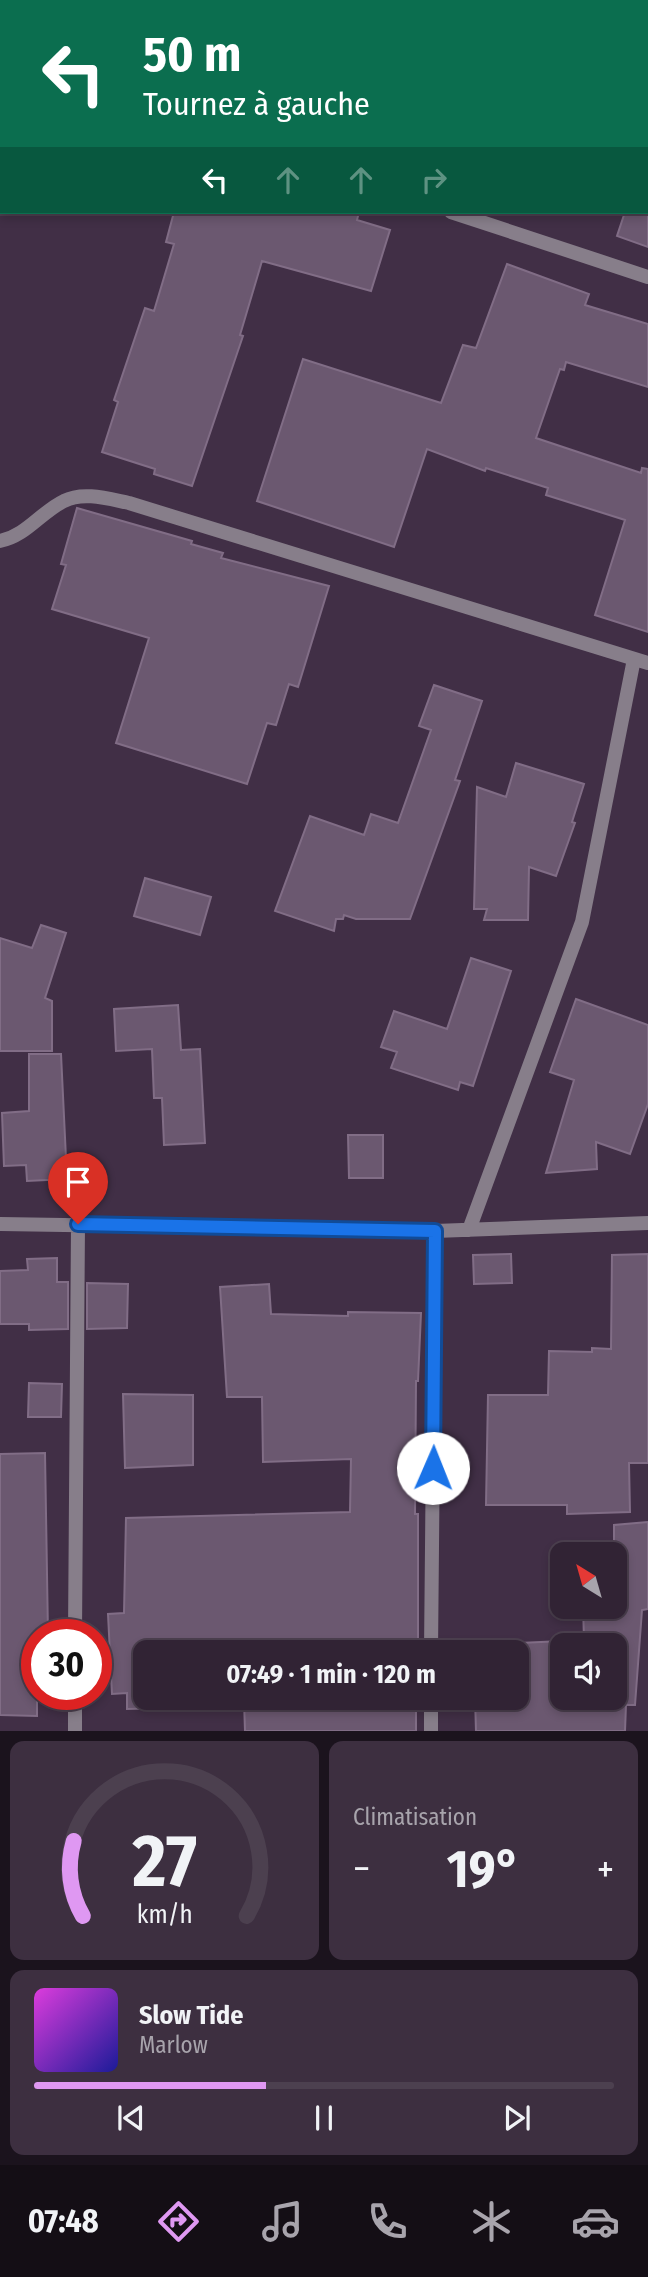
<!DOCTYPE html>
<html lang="fr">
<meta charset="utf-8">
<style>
:root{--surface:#312334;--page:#3d2f40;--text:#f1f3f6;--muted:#a8a4ac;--line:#4c404f;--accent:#df98f2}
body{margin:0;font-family:"Fira Sans Condensed",sans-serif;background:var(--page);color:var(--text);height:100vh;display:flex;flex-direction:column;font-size:26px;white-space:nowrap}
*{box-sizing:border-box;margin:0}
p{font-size:23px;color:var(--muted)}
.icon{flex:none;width:38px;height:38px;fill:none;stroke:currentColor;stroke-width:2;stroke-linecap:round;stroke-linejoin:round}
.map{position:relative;height:1731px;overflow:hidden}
.side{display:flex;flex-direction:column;gap:10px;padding:10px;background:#1b131d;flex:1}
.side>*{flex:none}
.hud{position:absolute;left:0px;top:0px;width:649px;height:214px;box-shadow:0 4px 10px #0003,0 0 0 2px var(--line);background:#0b6e4f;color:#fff;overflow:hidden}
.needle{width:46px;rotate:323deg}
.fabs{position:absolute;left:550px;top:1542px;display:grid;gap:14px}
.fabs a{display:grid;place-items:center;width:77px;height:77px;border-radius:14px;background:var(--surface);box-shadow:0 4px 10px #0003,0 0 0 2px var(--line);font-size:35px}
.speed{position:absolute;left:21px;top:1619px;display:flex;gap:14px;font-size:35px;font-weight:700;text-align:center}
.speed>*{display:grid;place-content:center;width:91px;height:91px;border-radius:50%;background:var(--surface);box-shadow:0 4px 10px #0003,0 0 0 2px var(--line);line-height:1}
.speed .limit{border:10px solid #d22;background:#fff;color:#111}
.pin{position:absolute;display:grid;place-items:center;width:60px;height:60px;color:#fff;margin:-72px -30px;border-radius:50% 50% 50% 0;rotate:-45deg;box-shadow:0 0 7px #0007}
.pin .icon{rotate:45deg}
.me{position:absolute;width:77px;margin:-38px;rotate:1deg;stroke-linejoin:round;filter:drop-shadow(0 0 5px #0008)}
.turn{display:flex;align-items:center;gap:24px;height:147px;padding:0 28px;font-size:32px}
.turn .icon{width:91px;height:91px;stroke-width:2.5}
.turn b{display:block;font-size:49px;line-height:60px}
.lanes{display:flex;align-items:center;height:66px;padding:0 28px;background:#0003;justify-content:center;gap:35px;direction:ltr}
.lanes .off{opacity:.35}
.big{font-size:52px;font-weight:700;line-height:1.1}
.side .card{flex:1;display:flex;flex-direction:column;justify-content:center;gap:10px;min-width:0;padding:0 24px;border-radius:14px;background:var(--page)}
.side .dial{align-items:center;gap:0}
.dial svg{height:182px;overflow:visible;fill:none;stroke:var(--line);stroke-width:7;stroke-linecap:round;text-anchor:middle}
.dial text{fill:var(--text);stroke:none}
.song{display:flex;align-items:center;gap:21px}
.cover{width:84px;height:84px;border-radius:10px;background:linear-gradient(135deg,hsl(300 70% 55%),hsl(240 70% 35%))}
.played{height:7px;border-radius:4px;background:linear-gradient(90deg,var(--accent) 40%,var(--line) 40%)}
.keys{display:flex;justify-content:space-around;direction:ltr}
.heat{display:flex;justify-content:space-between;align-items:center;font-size:38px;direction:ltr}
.side .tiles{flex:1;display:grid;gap:10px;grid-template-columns:1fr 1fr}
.card:last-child{grid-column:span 2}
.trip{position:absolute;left:133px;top:1640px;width:396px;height:70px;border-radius:14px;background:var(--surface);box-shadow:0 4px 10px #0003,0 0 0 2px var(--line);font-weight:700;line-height:70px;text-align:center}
.tabs{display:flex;height:112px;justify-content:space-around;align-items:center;background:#140e15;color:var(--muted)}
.tabs .icon{width:49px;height:49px}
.tabs .selected{color:var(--accent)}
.tabs b{font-size:32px;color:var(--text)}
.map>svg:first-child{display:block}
.building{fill:#6b5870;stroke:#816d86;stroke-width:2;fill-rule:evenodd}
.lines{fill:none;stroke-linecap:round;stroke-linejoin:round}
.street{stroke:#877e8a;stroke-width:14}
.route-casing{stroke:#114b97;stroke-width:18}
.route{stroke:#1a73e8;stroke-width:12}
</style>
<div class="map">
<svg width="648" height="1731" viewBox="0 0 648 1731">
<rect width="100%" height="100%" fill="#412f46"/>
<path class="building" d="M174 212H359L357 220 390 230 371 291 262 261 240 335 243 336 192 486 154 474 155 469 102 452 118 402 114 400 145 308 154 311 174 244 166 242Z
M625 212H648V247L617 236Z
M507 264 589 294 585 305 648 324V387L566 362 564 370 560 369 536 438 641 473 642 468 648 469V632L595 615 625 520 546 495 548 488 486 468 485 471 427 449 394 547 257 501 303 359 441 403 463 345 476 348Z
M77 508 192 541 191 544 223 553 221 558 329 586 298 687 289 684 276 725 267 723 247 784 116 743 149 638 52 609 66 565 61 564Z
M434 685 482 701 455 780 460 781 410 919H356L344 915 343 919H336L334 931 275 911 310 816 364 835 371 814 398 823 431 730 419 726Z
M516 763 584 784 572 822 575 823 556 876 529 867 528 920H484L487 909H474L477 787 506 797Z
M145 878 211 897 200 935 134 916Z
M41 925 66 933 45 998 52 1001V1051H0V938L32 948Z
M471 958 511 971 473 1086 460 1082 458 1090 391 1068 397 1052 381 1047 394 1011 447 1029Z
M576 999 648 1025V1104L630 1154 596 1142 597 1169 546 1173 574 1080 550 1072Z
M178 1005 181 1050 200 1049 205 1143 164 1145 162 1098H154L152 1049 116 1051 114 1009Z
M29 1054H61L67 1179 27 1181 26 1165 4 1166 2 1113 29 1111Z
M348 1135H383V1178H349Z
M511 1254 512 1283 474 1284 473 1255Z
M648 1254V1463H629L630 1512 567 1514V1505H486L488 1395H548L549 1351 592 1352V1348L611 1349 612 1255Z
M57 1258V1282H68V1329L29 1330V1324H0V1271L28 1270 27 1259Z
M87 1283 128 1284 127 1328 87 1329Z
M269 1284 271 1314 348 1316V1312L421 1313 418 1381H416L415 1514H418V1640L384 1641V1652H145V1698H169V1708L127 1709V1693L112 1694 108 1614 124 1613 126 1518 350 1512 351 1459 263 1462 262 1397H227L220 1287Z
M29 1383 62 1384 61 1417H28Z
M123 1394 193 1395V1465L125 1468Z
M45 1453 48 1634H37V1716L0 1715V1454Z
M648 1522V1609L642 1610 635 1705H626L625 1731H476L475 1698H516V1652H474V1645L584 1640 583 1606H614V1525ZM562 1645H614V1698H562Z
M244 1701 416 1705V1731H245Z"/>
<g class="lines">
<path class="street" d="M451 212 648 277
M0 541C26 536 41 512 64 501 83 491 109 499 129 503L648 663
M0 1224 435 1231 648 1223
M469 1230 582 922 634 659
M75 1634 78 1224
M431 1652 435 1231
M75 1731V1694
M431 1731V1698"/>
</g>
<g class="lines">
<g class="route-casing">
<path id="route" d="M78 1224 435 1231 433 1468"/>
</g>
<use href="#route" class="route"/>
</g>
</svg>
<div class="fabs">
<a><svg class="needle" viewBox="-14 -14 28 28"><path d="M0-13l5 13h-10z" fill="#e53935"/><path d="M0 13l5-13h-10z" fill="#a8a4ac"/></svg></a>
<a><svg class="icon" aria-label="sound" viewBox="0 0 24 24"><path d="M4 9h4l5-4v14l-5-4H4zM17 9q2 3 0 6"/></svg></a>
</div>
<div class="speed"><div class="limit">30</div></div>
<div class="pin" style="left:78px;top:1224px;background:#d93025"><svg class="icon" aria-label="arrive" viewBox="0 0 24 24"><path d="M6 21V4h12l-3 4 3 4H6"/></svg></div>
<svg class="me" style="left:433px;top:1468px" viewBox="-20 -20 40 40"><circle r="19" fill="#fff"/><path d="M0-13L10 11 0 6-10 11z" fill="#1a73e8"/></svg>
<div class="trip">07:49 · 1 min · 120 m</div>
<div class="hud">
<div class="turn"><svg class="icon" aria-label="left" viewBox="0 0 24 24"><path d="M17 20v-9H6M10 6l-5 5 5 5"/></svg><div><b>50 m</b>Tournez à gauche</div></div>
<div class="lanes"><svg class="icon" aria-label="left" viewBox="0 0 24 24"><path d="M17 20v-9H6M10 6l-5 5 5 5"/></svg><svg class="icon off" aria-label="ahead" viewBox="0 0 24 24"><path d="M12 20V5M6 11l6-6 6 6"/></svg><svg class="icon off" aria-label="ahead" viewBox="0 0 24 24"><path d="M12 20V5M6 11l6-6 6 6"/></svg><svg class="icon off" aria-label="right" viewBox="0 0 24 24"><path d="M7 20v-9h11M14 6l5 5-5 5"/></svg></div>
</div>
</div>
<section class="side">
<div class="tiles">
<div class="card dial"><svg viewBox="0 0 100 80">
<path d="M14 69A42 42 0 1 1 86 69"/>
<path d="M14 69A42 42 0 0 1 10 36" stroke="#df98f2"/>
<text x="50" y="56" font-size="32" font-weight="700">27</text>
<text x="50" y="72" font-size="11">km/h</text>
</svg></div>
<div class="card"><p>Climatisation</p>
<div class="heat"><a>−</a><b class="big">19°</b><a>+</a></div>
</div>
<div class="card">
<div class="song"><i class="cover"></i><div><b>Slow Tide</b><p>Marlow</p></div></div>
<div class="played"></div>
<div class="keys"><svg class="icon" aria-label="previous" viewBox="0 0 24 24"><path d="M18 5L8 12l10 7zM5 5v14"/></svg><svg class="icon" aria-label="pause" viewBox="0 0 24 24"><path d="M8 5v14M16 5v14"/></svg><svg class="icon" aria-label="next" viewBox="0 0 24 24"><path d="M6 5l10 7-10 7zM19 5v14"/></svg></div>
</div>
</div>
</section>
<nav class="tabs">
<b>07:48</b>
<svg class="icon selected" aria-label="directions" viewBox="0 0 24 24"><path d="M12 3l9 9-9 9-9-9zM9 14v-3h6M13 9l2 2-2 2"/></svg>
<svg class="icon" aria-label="music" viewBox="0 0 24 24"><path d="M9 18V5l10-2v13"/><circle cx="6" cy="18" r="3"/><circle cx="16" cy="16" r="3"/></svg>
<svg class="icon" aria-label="phone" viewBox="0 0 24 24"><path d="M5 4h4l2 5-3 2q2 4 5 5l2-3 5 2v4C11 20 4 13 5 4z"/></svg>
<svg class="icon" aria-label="climate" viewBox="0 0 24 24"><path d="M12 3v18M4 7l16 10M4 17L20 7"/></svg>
<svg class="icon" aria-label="car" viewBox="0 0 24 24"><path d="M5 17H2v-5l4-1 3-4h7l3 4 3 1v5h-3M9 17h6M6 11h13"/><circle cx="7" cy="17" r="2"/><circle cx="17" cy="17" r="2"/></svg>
</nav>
